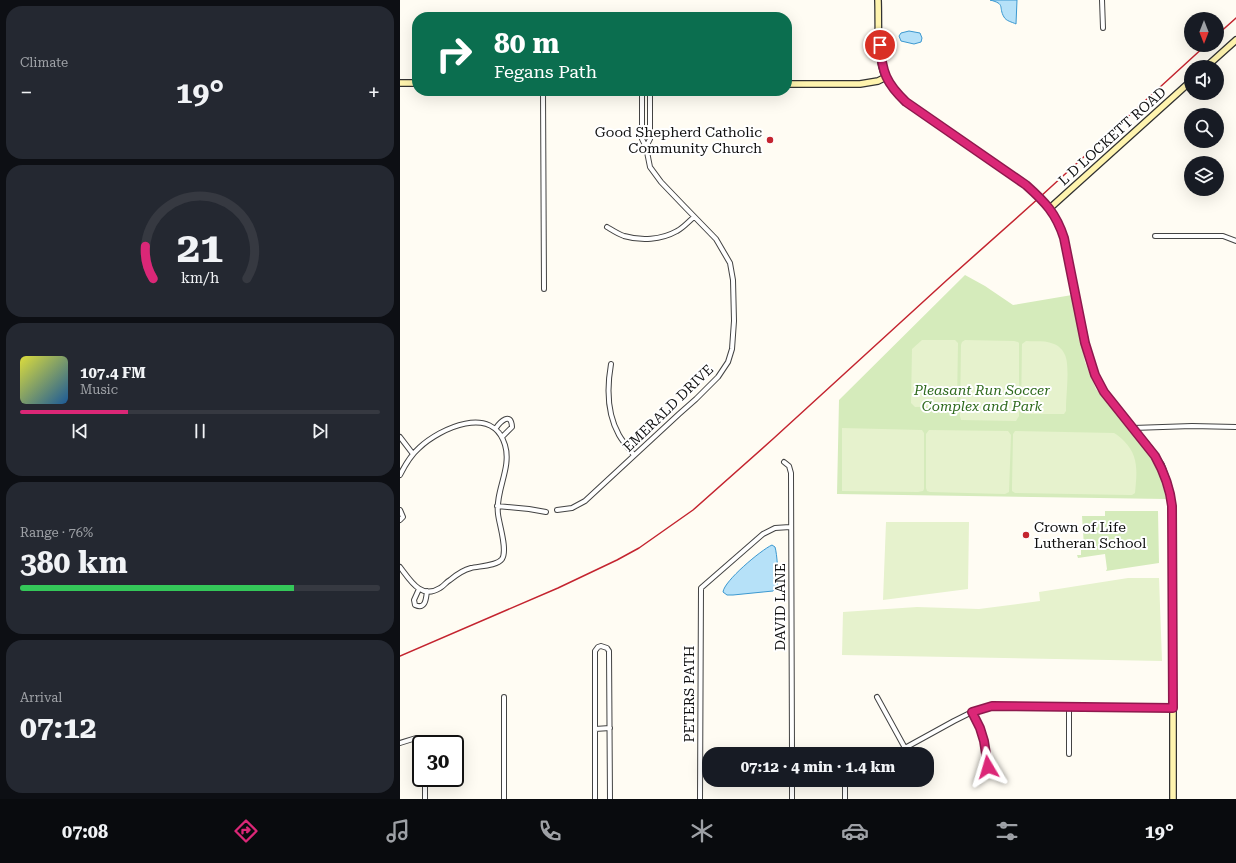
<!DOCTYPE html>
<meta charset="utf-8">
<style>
:root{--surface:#171b24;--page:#242831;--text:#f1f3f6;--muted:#9ea1a6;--line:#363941;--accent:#db2777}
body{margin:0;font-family:"Roboto Serif",serif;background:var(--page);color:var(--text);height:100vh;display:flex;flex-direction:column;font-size:15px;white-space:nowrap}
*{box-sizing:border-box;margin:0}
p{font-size:13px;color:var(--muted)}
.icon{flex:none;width:22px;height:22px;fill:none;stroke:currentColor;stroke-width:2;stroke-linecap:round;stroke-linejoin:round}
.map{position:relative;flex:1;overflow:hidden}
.details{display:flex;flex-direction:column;gap:6px;padding:6px;background:#0d0f14;width:400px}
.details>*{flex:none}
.top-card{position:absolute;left:12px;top:12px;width:380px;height:84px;border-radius:16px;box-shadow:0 4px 16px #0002;background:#0b6e4f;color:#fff;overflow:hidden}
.needle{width:26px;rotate:180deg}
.buttons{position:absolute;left:784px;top:12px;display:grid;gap:8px}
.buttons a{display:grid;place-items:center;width:40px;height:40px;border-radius:50%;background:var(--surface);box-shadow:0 4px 16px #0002;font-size:20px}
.speed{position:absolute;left:12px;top:735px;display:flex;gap:8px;font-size:20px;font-weight:700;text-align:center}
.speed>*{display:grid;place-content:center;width:52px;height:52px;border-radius:50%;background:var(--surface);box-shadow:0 4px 16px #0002;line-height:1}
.speed .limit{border:2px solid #111;border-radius:6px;background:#fff;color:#111}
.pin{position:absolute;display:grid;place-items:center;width:34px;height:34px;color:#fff;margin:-17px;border:2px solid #fff;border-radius:50%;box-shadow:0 1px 4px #0007}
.me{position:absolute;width:44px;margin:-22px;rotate:353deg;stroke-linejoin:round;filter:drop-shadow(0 0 3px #0008)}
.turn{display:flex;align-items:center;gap:14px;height:84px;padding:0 16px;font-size:18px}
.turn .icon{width:52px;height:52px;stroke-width:2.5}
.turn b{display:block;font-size:28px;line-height:34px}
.big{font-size:30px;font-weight:700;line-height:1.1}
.details .widget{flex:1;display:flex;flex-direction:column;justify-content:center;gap:6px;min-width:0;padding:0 14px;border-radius:16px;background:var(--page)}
.details .dial{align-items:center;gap:0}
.dial svg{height:104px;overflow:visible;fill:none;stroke:var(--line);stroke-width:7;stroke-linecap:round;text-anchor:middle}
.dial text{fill:var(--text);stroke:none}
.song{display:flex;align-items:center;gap:12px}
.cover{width:48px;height:48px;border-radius:6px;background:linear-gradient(135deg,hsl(60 70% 55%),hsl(210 70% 35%))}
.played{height:4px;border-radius:2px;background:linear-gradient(90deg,var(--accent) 30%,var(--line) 30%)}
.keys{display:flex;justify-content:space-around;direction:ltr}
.heat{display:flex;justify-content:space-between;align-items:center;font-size:22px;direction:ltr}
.charge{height:6px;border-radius:3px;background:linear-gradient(90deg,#34c759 76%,var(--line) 0)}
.trip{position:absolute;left:302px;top:747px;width:232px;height:40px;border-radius:16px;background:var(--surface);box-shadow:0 4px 16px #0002;font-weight:700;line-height:40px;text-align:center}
.menu{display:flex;height:64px;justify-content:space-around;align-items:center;background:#090b0e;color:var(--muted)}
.menu .icon{width:28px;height:28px}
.menu .current{color:var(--accent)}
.menu b{font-size:18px;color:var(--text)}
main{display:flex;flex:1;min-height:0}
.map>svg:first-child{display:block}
.green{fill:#d5ebbb}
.pitch{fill:#e6f2cd}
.water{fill:#b6e1f8;stroke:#3b98d0}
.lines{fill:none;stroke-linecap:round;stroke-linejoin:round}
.street-casing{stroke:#434343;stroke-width:6}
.secondary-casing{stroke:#323232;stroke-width:8}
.street{stroke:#fff;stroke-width:4}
.secondary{stroke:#fff4ae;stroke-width:5.5}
.rail{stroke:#c4242f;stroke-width:1.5}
.route-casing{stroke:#8e194d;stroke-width:10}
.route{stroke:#db2777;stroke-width:7}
.poi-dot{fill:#c4242f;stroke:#fff;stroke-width:1.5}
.labels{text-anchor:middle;stroke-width:4;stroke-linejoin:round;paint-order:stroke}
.poi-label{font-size:14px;fill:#101010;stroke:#fff;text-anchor:end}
.street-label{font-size:14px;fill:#101010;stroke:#fff}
.park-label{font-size:14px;font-style:italic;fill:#2f6a1e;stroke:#fff}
</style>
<main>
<section class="details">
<div class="widget"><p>Climate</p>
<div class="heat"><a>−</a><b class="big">19°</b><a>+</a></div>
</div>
<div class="widget dial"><svg viewBox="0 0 100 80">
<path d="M14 69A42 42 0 1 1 86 69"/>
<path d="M14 69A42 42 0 0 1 8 44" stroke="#db2777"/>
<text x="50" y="56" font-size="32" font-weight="700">21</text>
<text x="50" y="72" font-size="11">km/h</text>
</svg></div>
<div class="widget">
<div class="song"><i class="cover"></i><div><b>107.4 FM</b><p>Music</p></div></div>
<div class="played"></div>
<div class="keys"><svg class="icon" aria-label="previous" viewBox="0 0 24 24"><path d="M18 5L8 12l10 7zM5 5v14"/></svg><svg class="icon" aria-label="pause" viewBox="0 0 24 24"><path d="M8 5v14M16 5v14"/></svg><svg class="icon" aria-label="next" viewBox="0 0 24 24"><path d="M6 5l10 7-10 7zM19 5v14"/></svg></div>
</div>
<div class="widget"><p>Range · 76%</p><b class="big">380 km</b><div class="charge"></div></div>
<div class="widget"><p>Arrival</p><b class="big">07:12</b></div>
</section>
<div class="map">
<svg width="836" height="799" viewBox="0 0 836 799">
<rect width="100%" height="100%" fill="#fffcf3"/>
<path class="green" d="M565 275 585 286 613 305 672 295 685 362 696 389 725 420 759 468 766 499 437 494 439 400Z
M705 511H758L759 563 706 571 707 569 705 554 678 558 677 555H681V547L684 546 682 516H705Z"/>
<path class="pitch" d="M522 340H555L558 343 557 403 555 406 515 407 511 403 512 349Z
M565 340 614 341 618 342 619 343V416L616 421 561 420 560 416 561 345 562 342Z
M626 341C635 342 645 340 654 344 659 346 663 350 665 355 670 366 666 395 666 408V411L664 414H625L621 411 622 344Z
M442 428 522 430 524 433V489L523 491 518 492 442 491Z
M529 430 608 431 611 435 609 492 605 494 530 492 527 491 526 488V434Z
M615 431 714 433C718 435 721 438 724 441 739 456 737 472 735 493L732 495H729L615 493 612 491V486L613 436V434Z
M486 522H569L568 589 483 600Z
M728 578H759L762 661 442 655 443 612 517 607 579 609 640 601 639 592Z"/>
<path class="water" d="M590 0H617L616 24C612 22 606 21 604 17 598 7 606 4 590 0Z
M509 31 520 33 522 38 521 42 514 44 501 41 499 36 501 33Z
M372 545 375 547C377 553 379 579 377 586 376 589 375 589 373 591L333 595H327L323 592C324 581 361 550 372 545Z"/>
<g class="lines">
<g class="street-casing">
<path id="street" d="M702 0 703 28
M143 91 144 289
M246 147 250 139V91
M207 227C212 230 218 234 224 236 241 241 261 240 277 231 283 228 288 222 294 217
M755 236H823L836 241
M211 364C207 387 207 414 219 435 223 442 229 449 234 455
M96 428C100 422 111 411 112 427L102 437
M733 428 792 426 836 427
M0 437 13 454
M384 462 389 466 391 473 392 754
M0 475C5 465 11 455 19 448 40 428 93 404 105 445 112 468 95 491 98 514 99 524 108 550 102 559 97 566 79 566 71 568 63 570 56 575 50 580 46 582 44 586 40 588 21 600 10 580 0 567
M97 506 129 509 146 512
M0 510 3 517 0 520
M157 510 172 508 185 501 279 414 296 399 318 377 328 362 332 349 334 321 333 280 330 263 316 239 283 205 261 182 250 167 246 147 242 139V91
M19 589 14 600 15 605C26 610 26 598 27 591
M104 697V799
M477 697 505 748
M572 712C583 733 585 744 587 767
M195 729 210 728
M0 743 16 738H26V744
M494 754 554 721 572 712 592 706 773 708
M669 754V707
M445 780V799
M25 799V778
M195 799V651L198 647 201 646 207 648 209 651 210 799
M300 799 301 588 363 534 375 528 390 527
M392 799V780"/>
</g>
<g class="secondary-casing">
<path id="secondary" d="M478 0C479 22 476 58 486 78 491 87 499 95 506 102L626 185C645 202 656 213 664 238L686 346 695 375 704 392 750 449 761 465 768 485 772 506 773 523V799
M806 67 836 40
M0 83H17
M387 84H460L478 81 486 77
M650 208 791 81"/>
</g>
<use href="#street" class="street"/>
<use href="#secondary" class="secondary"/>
<path class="rail" d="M817 35 836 18
M0 656 158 588 217 560 239 548 293 510 374 438 547 280 640 197 806 45"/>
</g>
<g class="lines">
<g class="route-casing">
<path id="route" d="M480 45C482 72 486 83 506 102L626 185C645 202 656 213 664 238L685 343 695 375 704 392 755 456C764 472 770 488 772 506L773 708 592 706 572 712 580 728 584 741 588 767"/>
</g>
<use href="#route" class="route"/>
</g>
<g class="poi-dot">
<circle cx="370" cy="140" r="4"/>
<circle cx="626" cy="535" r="4"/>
</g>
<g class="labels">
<g class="poi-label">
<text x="362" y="137">Good Shepherd Catholic<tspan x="362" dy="16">Community Church</tspan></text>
<text x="634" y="532" text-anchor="start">Crown of Life<tspan x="634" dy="16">Lutheran School</tspan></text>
</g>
<g class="street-label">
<text transform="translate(712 136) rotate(-42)" y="5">L D LOCKETT ROAD</text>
<text transform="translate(268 408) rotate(-44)" y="5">EMERALD DRIVE</text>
<text transform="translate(380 607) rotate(-90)" y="5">DAVID LANE</text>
<text transform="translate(289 694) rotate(-90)" y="5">PETERS PATH</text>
</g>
<g class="park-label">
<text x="582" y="395">Pleasant Run Soccer<tspan x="582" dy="16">Complex and Park</tspan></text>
</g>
</g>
</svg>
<div class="buttons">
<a><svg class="needle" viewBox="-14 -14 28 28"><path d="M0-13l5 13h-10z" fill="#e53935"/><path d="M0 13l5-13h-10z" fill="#9ea1a6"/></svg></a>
<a><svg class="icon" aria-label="sound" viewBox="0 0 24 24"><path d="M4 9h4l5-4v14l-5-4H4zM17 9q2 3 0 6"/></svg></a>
<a><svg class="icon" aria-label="search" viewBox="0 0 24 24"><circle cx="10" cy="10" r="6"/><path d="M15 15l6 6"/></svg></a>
<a><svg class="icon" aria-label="layers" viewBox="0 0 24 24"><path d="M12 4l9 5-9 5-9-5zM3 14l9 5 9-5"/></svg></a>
</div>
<div class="speed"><div class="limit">30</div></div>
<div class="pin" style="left:480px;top:45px;background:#d93025"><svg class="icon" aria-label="arrive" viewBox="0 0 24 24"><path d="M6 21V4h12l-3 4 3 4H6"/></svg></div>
<svg class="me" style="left:588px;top:767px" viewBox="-20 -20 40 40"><path d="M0-17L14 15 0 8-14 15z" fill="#db2777" stroke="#fff" stroke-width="4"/></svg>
<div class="trip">07:12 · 4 min · 1.4 km</div>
<div class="top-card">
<div class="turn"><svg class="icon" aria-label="right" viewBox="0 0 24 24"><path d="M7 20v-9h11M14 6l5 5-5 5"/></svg><div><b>80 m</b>Fegans Path</div></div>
</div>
</div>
</main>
<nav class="menu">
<b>07:08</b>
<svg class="icon current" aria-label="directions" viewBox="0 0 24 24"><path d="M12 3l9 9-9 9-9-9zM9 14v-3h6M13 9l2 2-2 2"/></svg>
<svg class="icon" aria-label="music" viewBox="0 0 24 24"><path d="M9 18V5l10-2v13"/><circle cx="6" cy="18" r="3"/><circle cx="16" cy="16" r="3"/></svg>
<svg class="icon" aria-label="phone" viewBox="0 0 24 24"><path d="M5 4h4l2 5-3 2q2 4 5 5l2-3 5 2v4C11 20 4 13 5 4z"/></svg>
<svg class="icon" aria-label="climate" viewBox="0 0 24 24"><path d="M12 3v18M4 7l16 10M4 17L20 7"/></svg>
<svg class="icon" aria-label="car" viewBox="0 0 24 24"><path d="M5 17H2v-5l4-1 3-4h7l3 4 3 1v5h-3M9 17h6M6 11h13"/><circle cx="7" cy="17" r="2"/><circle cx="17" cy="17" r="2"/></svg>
<svg class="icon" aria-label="filters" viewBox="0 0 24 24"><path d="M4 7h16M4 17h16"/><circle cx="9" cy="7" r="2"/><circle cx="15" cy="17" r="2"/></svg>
<b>19°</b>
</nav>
